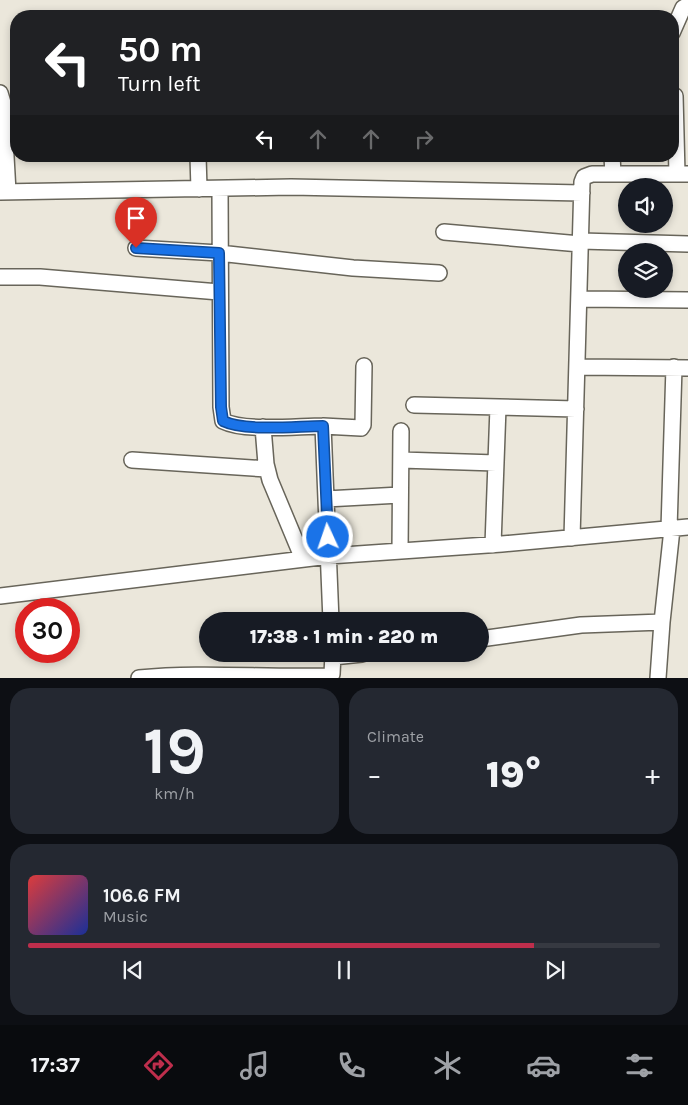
<!DOCTYPE html>
<meta charset="utf-8">
<style>
:root{--surface:#171b24;--page:#242831;--text:#f1f3f6;--muted:#9ea1a6;--line:#363941;--accent:#be2e4c}
body{margin:0;font-family:Karla,sans-serif;background:var(--page);color:var(--text);height:100vh;display:flex;flex-direction:column;font-size:19px;white-space:nowrap}
*{box-sizing:border-box;margin:0}
p{font-size:16px;color:var(--muted)}
.icon{flex:none;width:28px;height:28px;fill:none;stroke:currentColor;stroke-width:2;stroke-linecap:round;stroke-linejoin:round}
.map{position:relative;height:678px;overflow:hidden}
.details{display:flex;flex-direction:column;gap:10px;padding:10px;background:#0d0f14;flex:1}
.details>*{flex:none}
.guide{position:absolute;left:10px;top:10px;width:669px;height:152px;border-radius:20px;box-shadow:0 2px 8px #0003;background:#202124;color:#fff;overflow:hidden}
.tools{position:absolute;left:618px;top:178px;display:grid;gap:10px}
.tools a{display:grid;place-items:center;width:55px;height:55px;border-radius:50%;background:var(--surface);box-shadow:0 2px 8px #0003;font-size:25px}
.speed{position:absolute;left:15px;top:598px;display:flex;gap:10px;font-size:25px;font-weight:700;text-align:center}
.speed>*{display:grid;place-content:center;width:65px;height:65px;border-radius:50%;background:var(--surface);box-shadow:0 2px 8px #0003;line-height:1}
.speed .limit{border:8px solid #d22;background:#fff;color:#111}
.pin{position:absolute;display:grid;place-items:center;width:42px;height:42px;color:#fff;margin:-51px -21px;border-radius:50% 50% 50% 0;rotate:-45deg;box-shadow:0 0 5px #0007}
.pin .icon{rotate:45deg}
.me{position:absolute;width:55px;margin:-28px;rotate:357deg;stroke-linejoin:round;filter:drop-shadow(0 0 4px #0008)}
.turn{display:flex;align-items:center;gap:18px;height:105px;padding:0 25px;font-size:22px}
.turn .icon{width:65px;height:65px;stroke-width:2.5}
.turn b{display:block;font-size:35px;line-height:42px}
.lanes{display:flex;align-items:center;height:48px;padding:0 25px;background:#0003;justify-content:center;gap:25px;direction:ltr}
.lanes .off{opacity:.35}
.big{font-size:38px;font-weight:800;line-height:1.1}
.details .tile{flex:1;display:flex;flex-direction:column;justify-content:center;gap:8px;min-width:0;padding:0 18px;border-radius:20px;background:var(--page)}
.details .dial{align-items:center;gap:0}
.dial b{font-size:65px;line-height:1}
.song{display:flex;align-items:center;gap:15px}
.cover{width:60px;height:60px;border-radius:8px;background:linear-gradient(135deg,hsl(0 70% 55%),hsl(230 70% 35%))}
.played{height:5px;border-radius:2px;background:linear-gradient(90deg,var(--accent) 80%,var(--line) 80%)}
.keys{display:flex;justify-content:space-around;direction:ltr}
.heat{display:flex;justify-content:space-between;align-items:center;font-size:28px;direction:ltr}
.details .tiles{flex:1;display:grid;gap:10px;grid-template-columns:1fr 1fr}
.tile:last-child{grid-column:span 2}
.trip{position:absolute;left:199px;top:612px;width:290px;height:50px;border-radius:25px;background:var(--surface);box-shadow:0 2px 8px #0003;font-weight:800;line-height:50px;text-align:center}
.menu{display:flex;height:80px;justify-content:space-around;align-items:center;background:#090b0e;color:var(--muted)}
.menu .icon{width:35px;height:35px}
.menu .selected{color:var(--accent)}
.menu b{font-size:22px;color:var(--text)}
.map>svg:first-child{display:block}
.lines{fill:none;stroke-linecap:round;stroke-linejoin:round}
.minor-casing{stroke:#68655a;stroke-width:18}
.minor{stroke:#fff;stroke-width:15}
.route-casing{stroke:#114b97;stroke-width:12}
.route{stroke:#1a73e8;stroke-width:9}
</style>
<div class="map">
<svg width="688" height="678" viewBox="0 0 688 678">
<rect width="100%" height="100%" fill="#ebe7db"/>
<g class="lines">
<g class="minor-casing">
<path id="minor" d="M672 33 683 8 688 5
M0 93 3 103 8 192
M675 96 677 174
M198 156 199 189
M612 156 613 174
M220 189 221 407 223 421C245 432 297 426 323 426
M0 192 291 187 582 193
M444 232 580 244
M581 241 688 244
M136 248 219 253 353 268 439 273
M0 277H40L219 292
M579 299 688 300
M577 367 688 368
M414 405 576 409
M263 427 266 464 270 480 303 559
M132 460 267 469
M401 460 496 463
M326 499 400 495
M669 529 674 367
M572 538 582 182 584 177 592 174H688
M493 545 498 407
M400 551 401 431
M0 596 329 556 502 544 688 527
M331 621 323 426 361 428 363 425 364 366
M480 639 581 625 662 622
M333 657 362 654
M139 678C202 672 266 678 329 676L332 674 333 654
M658 678 662 622 672 529"/>
</g>
<use href="#minor" class="minor"/>
</g>
<g class="lines">
<g class="route-casing">
<path id="route" d="M136 248 219 253 221 407 223 421C246 432 297 426 323 426L328 537"/>
</g>
<use href="#route" class="route"/>
</g>
</svg>
<div class="tools">
<a><svg class="icon" aria-label="sound" viewBox="0 0 24 24"><path d="M4 9h4l5-4v14l-5-4H4zM17 9q2 3 0 6"/></svg></a>
<a><svg class="icon" aria-label="layers" viewBox="0 0 24 24"><path d="M12 4l9 5-9 5-9-5zM3 14l9 5 9-5"/></svg></a>
</div>
<div class="speed"><div class="limit">30</div></div>
<div class="pin" style="left:136px;top:248px;background:#d93025"><svg class="icon" aria-label="arrive" viewBox="0 0 24 24"><path d="M6 21V4h12l-3 4 3 4H6"/></svg></div>
<svg class="me" style="left:328px;top:537px" viewBox="-20 -20 40 40"><circle r="17" fill="#1a73e8" stroke="#fff" stroke-width="3"/><path d="M0-11L8 9 0 5-8 9z" fill="#fff"/></svg>
<div class="trip">17:38 · 1 min · 220 m</div>
<div class="guide">
<div class="turn"><svg class="icon" aria-label="left" viewBox="0 0 24 24"><path d="M17 20v-9H6M10 6l-5 5 5 5"/></svg><div><b>50 m</b>Turn left</div></div>
<div class="lanes"><svg class="icon" aria-label="left" viewBox="0 0 24 24"><path d="M17 20v-9H6M10 6l-5 5 5 5"/></svg><svg class="icon off" aria-label="ahead" viewBox="0 0 24 24"><path d="M12 20V5M6 11l6-6 6 6"/></svg><svg class="icon off" aria-label="ahead" viewBox="0 0 24 24"><path d="M12 20V5M6 11l6-6 6 6"/></svg><svg class="icon off" aria-label="right" viewBox="0 0 24 24"><path d="M7 20v-9h11M14 6l5 5-5 5"/></svg></div>
</div>
</div>
<section class="details">
<div class="tiles">
<div class="tile dial"><b>19</b><p>km/h</p></div>
<div class="tile"><p>Climate</p>
<div class="heat"><a>−</a><b class="big">19°</b><a>+</a></div>
</div>
<div class="tile">
<div class="song"><i class="cover"></i><div><b>106.6 FM</b><p>Music</p></div></div>
<div class="played"></div>
<div class="keys"><svg class="icon" aria-label="previous" viewBox="0 0 24 24"><path d="M18 5L8 12l10 7zM5 5v14"/></svg><svg class="icon" aria-label="pause" viewBox="0 0 24 24"><path d="M8 5v14M16 5v14"/></svg><svg class="icon" aria-label="next" viewBox="0 0 24 24"><path d="M6 5l10 7-10 7zM19 5v14"/></svg></div>
</div>
</div>
</section>
<nav class="menu">
<b>17:37</b>
<svg class="icon selected" aria-label="directions" viewBox="0 0 24 24"><path d="M12 3l9 9-9 9-9-9zM9 14v-3h6M13 9l2 2-2 2"/></svg>
<svg class="icon" aria-label="music" viewBox="0 0 24 24"><path d="M9 18V5l10-2v13"/><circle cx="6" cy="18" r="3"/><circle cx="16" cy="16" r="3"/></svg>
<svg class="icon" aria-label="phone" viewBox="0 0 24 24"><path d="M5 4h4l2 5-3 2q2 4 5 5l2-3 5 2v4C11 20 4 13 5 4z"/></svg>
<svg class="icon" aria-label="climate" viewBox="0 0 24 24"><path d="M12 3v18M4 7l16 10M4 17L20 7"/></svg>
<svg class="icon" aria-label="car" viewBox="0 0 24 24"><path d="M5 17H2v-5l4-1 3-4h7l3 4 3 1v5h-3M9 17h6M6 11h13"/><circle cx="7" cy="17" r="2"/><circle cx="17" cy="17" r="2"/></svg>
<svg class="icon" aria-label="filters" viewBox="0 0 24 24"><path d="M4 7h16M4 17h16"/><circle cx="9" cy="7" r="2"/><circle cx="15" cy="17" r="2"/></svg>
</nav>
